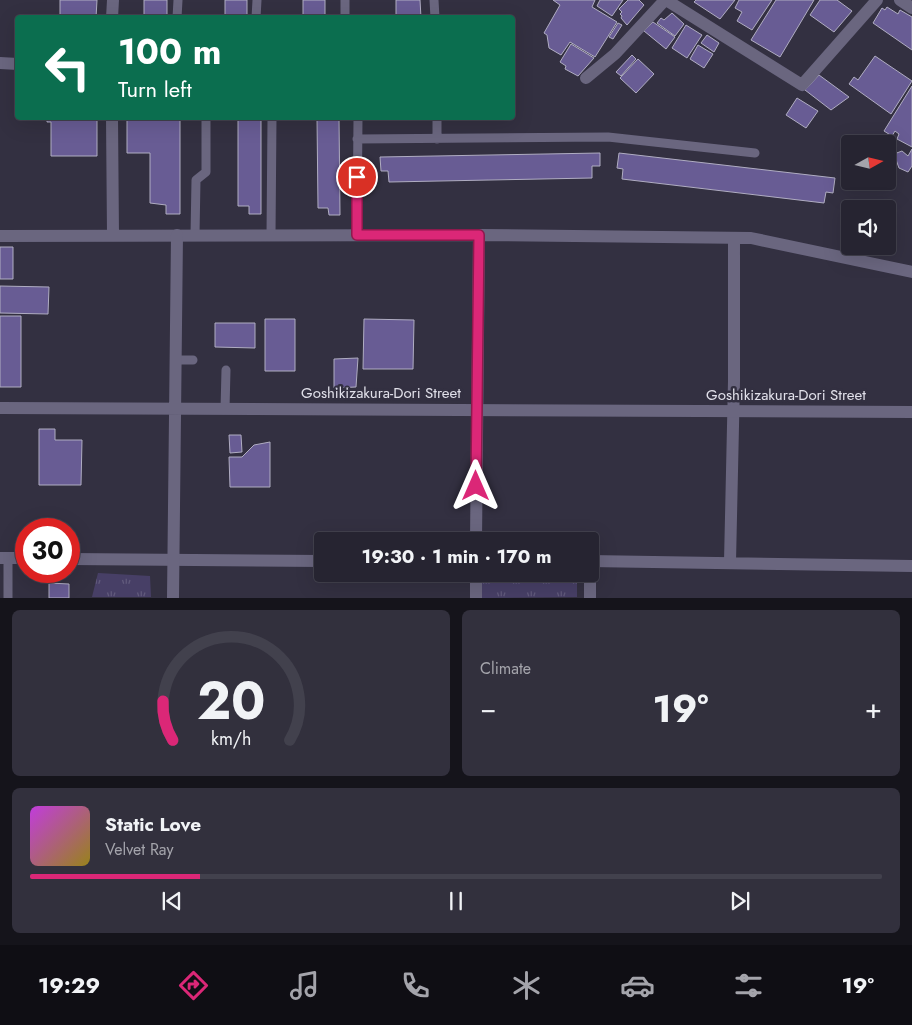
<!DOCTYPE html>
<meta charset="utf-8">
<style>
:root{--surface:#262431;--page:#32303d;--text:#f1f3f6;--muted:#a4a4ab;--line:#42414d;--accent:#db2777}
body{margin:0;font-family:Jost,sans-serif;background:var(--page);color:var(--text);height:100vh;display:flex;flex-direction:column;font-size:19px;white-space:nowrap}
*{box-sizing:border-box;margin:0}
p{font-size:16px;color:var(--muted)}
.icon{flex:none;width:28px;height:28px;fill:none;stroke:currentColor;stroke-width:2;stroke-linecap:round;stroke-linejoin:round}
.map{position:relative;height:598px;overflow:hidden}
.panel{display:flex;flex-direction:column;gap:12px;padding:12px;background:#15141b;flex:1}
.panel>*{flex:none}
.guide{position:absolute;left:15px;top:15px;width:500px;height:105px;border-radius:5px;box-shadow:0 5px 20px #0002,0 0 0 1px var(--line);background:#0b6e4f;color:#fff;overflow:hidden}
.needle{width:32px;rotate:82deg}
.controls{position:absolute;left:841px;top:135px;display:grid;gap:10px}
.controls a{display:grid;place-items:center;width:55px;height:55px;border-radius:5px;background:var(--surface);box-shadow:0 5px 20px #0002,0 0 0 1px var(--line);font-size:25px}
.speed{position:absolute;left:15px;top:518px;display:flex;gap:10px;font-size:25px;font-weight:700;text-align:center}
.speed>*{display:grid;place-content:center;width:65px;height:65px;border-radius:50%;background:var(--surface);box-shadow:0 5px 20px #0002,0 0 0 1px var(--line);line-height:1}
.speed .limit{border:8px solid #d22;background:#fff;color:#111}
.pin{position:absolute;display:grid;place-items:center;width:42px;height:42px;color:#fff;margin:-21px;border:2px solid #fff;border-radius:50%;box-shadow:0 1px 5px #0007}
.me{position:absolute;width:55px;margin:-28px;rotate:0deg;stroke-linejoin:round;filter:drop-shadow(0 0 4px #0008)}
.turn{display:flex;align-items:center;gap:18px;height:105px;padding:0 20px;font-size:22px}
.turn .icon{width:65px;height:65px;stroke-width:2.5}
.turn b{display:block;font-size:35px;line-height:42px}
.big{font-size:38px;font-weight:700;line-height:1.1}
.panel .card{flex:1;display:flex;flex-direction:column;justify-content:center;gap:8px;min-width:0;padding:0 18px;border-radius:8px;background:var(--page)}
.panel .dial{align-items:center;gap:0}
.dial svg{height:130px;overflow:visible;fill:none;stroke:var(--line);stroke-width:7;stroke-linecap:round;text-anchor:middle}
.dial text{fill:var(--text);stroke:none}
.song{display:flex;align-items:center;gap:15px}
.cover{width:60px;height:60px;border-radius:8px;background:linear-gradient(135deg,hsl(290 70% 55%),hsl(50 70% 35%))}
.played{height:5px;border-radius:2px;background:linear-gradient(90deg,var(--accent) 20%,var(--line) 20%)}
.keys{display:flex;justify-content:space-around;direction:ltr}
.heat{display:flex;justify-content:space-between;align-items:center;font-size:28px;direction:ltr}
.panel .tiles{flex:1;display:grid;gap:12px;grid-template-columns:1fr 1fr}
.card:last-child{grid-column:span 2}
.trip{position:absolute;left:314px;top:532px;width:285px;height:50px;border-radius:5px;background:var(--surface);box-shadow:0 5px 20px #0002,0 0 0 1px var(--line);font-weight:700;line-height:50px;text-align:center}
.tab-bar{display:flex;height:80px;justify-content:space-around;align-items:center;background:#0f0e14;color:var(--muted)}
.tab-bar .icon{width:35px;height:35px}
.tab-bar .on{color:var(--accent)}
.tab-bar b{font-size:22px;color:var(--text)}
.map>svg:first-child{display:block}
.park{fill:url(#park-tufts)}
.building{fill:#685c94;stroke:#b0adc2}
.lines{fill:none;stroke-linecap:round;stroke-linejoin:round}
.service{stroke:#6a667f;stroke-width:9}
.minor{stroke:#6a667f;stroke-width:12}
.tertiary{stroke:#6a667f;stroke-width:12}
.route-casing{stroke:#8e194d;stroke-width:12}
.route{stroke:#db2777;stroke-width:9}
.labels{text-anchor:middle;stroke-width:5;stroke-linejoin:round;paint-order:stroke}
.street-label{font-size:15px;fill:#e1e0ea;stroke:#333041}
</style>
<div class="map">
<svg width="912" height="598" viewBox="0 0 912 598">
<defs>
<pattern id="park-tufts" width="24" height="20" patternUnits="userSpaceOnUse" patternTransform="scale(1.25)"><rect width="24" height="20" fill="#473f66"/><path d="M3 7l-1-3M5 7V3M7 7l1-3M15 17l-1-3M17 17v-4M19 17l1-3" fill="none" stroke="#615a7c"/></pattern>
</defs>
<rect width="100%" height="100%" fill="#333041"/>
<path class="park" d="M98 573 150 576 151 597H92Z
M484 574H570L577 582V597L481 598 482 576Z"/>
<path class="building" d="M60 0H97L96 18H60Z
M144 0H167V18H144Z
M225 0H247V18H225Z
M303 0H325V18H303Z
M396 0H420L421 18H396Z
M553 0H595L592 7 617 22 595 57 570 42 561 55 549 48 547 35 544 33 560 5Z
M600 0H623L612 16 597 6Z
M628 0H639L644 5 627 25 621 18 622 16 620 14 622 12 619 9Z
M696 0H735L720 19 694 2Z
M739 0H772L752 30 737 21 742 12 735 8Z
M776 0H814L780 57 751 40Z
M820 0H837L852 11 834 32 810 15Z
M887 7 898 14 900 10 912 17V50L873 23 882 8 885 10Z
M672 13 684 24 675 36 657 23 661 18 664 20Z
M653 22 675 37 666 49 644 31Z
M618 23 622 25 613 39 609 37Z
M686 25 702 35 687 58 672 48Z
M707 35 719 43 714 52 701 43Z
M571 44 594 58 578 76 565 69 566 66 560 62Z
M698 45 713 54 704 68 690 59Z
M632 55 636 59 621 76 616 72Z
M875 56 912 81 891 114 849 84 854 77 858 80Z
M638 59 654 74 636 93 620 78Z
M819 75 849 97 831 110 805 90Z
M912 86V147L897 139 899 134 895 131 892 136 884 131Z
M797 98 818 111 806 128 786 115Z
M47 118H97V156H51V122H47Z
M127 118H180V214H166V205L150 203V153H127Z
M238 118H261V214H249V206H238Z
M317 118H339L340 215H329L328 208H318Z
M912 149V166L908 172 899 168 894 154 902 151 908 156Z
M600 153V166H592V178L389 182 388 171H381L380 157Z
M619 153 835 178 833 193 826 192 824 203 622 179 623 169 617 168Z
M0 247H13V279H0Z
M0 286 49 287 48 314 0 313Z
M0 316H21V387H0Z
M265 319H295V371H265Z
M364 319 414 320 413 369H363Z
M215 323H255V348L215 347Z
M358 358 356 387 334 388V359Z
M39 429H55V440H82L81 485H39Z
M229 435H241L242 452 230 453Z
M270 442V487H230L229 457H242L254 445Z
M49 583 69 584V598H49Z"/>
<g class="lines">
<path class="service" d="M434 0 435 18
M177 18 178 0
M256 18 257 0
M345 18V0
M437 118V139
M357 139 608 137 755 153
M195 235 196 180 206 172V118
M271 235 272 118
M357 235 358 118
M176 360H193
M225 409 226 370
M8 598V558"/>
<path class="minor" d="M666 0 802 85 877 0
M900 0 912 8
M112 18 113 0
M0 63 18 64
M586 78 615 54 665 0
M112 118 113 235
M0 236 479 235 751 238 912 272
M476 541 479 235
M0 558H26
M69 559 322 561
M590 561 912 566
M730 562 734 381V239
M590 574V598
M476 598V574"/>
<path class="tertiary" d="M0 408 912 412
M173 598 177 235"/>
</g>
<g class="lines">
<g class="route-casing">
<path id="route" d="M357 177V235H479L476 486"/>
</g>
<use href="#route" class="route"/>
</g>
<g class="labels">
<g class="street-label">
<text x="381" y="398">Goshikizakura-Dori Street</text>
<text x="786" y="400">Goshikizakura-Dori Street</text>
</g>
</g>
</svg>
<div class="controls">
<a><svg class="needle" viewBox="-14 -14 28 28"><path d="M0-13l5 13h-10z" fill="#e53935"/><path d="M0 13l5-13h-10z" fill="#a4a4ab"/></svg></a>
<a><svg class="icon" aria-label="sound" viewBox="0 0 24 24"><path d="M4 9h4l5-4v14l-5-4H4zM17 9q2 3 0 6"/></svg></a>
</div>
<div class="speed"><div class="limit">30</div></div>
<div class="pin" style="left:357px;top:177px;background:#d93025"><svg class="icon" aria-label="arrive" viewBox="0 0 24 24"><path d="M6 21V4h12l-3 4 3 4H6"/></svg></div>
<svg class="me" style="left:476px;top:486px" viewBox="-20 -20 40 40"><path d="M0-17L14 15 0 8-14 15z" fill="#db2777" stroke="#fff" stroke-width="4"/></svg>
<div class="trip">19:30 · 1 min · 170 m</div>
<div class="guide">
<div class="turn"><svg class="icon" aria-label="left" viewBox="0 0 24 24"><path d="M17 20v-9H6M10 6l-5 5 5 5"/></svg><div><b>100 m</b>Turn left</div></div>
</div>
</div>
<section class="panel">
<div class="tiles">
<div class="card dial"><svg viewBox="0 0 100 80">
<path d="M14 69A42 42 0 1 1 86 69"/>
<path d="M14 69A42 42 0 0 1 8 45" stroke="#db2777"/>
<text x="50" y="56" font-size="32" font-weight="700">20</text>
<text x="50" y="72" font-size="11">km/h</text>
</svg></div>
<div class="card"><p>Climate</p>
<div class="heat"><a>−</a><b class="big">19°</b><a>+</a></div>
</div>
<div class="card">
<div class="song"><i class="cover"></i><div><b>Static Love</b><p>Velvet Ray</p></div></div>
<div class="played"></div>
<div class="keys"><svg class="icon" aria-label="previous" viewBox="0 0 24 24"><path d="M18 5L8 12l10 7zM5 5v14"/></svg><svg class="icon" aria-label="pause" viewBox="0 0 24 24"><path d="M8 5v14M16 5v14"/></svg><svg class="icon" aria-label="next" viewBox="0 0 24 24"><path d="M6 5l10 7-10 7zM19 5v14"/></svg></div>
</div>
</div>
</section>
<nav class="tab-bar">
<b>19:29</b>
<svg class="icon on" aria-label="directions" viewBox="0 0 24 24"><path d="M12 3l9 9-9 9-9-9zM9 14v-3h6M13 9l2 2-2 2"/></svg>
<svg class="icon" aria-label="music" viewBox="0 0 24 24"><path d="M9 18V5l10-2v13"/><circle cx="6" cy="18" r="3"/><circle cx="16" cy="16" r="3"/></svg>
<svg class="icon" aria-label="phone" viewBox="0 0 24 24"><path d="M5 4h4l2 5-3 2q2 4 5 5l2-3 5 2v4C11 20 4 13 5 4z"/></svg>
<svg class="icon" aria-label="climate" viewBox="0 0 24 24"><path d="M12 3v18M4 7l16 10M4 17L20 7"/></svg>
<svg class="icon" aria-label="car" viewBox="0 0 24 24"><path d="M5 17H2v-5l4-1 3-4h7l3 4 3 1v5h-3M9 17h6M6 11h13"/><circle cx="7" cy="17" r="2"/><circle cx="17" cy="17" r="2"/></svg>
<svg class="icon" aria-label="filters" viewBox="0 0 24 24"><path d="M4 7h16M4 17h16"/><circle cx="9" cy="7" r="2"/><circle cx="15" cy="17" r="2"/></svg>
<b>19°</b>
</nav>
